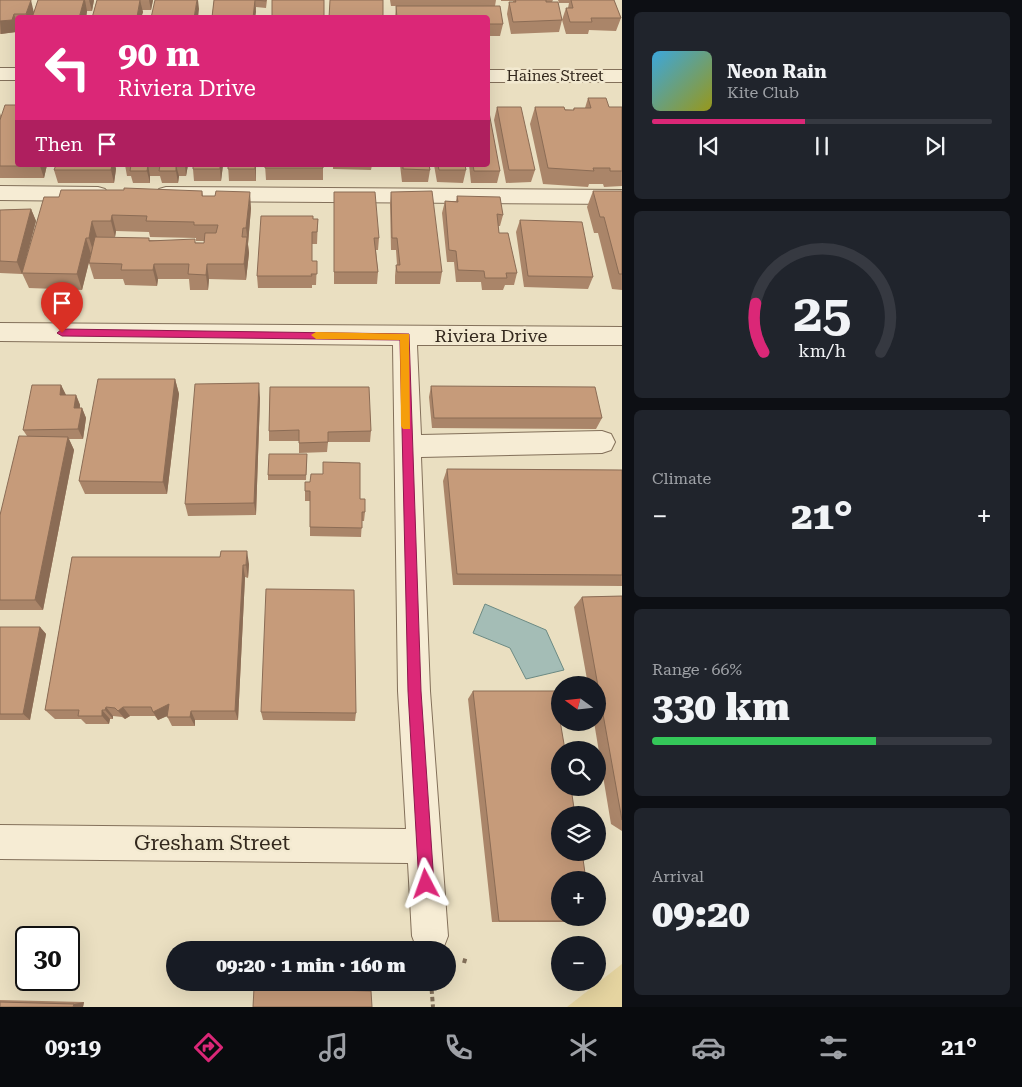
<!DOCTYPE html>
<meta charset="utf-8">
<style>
:root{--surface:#171b24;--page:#20242c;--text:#f1f3f6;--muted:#9ea1a6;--line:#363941;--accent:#db2777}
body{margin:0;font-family:"Roboto Serif",serif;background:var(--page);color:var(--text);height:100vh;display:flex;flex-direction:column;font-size:19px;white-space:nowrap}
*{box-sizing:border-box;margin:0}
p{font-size:16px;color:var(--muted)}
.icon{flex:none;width:28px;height:28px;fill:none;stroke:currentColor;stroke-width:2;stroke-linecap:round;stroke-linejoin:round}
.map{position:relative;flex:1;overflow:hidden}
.drawer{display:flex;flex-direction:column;gap:12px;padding:12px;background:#0d0f14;width:400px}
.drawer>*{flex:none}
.top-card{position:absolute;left:15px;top:15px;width:475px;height:152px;border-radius:5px;box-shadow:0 5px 20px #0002;background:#db2777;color:#fff;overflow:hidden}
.needle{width:32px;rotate:285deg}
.tools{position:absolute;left:551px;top:676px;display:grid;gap:10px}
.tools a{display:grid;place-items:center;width:55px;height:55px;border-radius:50%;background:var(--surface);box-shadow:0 5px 20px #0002;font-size:25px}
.speed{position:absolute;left:15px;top:926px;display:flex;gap:10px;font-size:25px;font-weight:700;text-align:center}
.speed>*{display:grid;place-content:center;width:65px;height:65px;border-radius:50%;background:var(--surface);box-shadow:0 5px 20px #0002;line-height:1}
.speed .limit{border:2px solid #111;border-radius:8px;background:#fff;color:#111}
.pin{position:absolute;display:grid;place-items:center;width:42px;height:42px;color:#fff;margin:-51px -21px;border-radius:50% 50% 50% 0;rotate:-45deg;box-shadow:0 0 5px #0007}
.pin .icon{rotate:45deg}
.me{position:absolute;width:55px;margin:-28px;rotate:356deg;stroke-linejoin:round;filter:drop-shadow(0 0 4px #0008)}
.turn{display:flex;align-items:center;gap:18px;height:105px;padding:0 20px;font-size:22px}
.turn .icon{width:65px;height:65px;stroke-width:2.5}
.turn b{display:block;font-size:35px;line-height:42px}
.then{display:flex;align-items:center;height:48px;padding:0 20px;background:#0003;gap:10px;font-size:19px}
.big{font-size:38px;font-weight:800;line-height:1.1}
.drawer .tile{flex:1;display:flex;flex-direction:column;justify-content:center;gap:8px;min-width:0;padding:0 18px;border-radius:8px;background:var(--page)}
.drawer .dial{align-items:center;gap:0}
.dial svg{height:130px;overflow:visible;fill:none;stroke:var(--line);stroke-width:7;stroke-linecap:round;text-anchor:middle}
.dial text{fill:var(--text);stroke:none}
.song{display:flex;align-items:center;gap:15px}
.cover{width:60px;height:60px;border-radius:8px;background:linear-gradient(135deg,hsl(200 70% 55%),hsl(60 70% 35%))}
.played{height:5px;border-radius:2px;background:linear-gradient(90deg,var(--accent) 45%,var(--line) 45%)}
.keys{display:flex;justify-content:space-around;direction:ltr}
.heat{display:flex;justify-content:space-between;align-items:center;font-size:28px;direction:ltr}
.charge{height:8px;border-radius:4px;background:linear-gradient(90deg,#34c759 66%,var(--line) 0)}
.trip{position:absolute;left:166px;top:941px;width:290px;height:50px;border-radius:25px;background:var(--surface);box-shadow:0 5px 20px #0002;font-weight:800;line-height:50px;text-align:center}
.menu{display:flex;height:80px;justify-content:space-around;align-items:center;background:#090b0e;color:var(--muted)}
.menu .icon{width:35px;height:35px}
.menu .on{color:var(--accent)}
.menu b{font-size:22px;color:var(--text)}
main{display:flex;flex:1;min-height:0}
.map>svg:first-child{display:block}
.sand{fill:#e5d4a0}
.water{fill:#a4bdb6;stroke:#6c8a83}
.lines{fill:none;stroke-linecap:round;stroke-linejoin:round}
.minor-casing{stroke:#83705a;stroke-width:2}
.path{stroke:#83705a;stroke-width:4;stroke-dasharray:4.5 3;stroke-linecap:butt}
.minor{fill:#f6ecd4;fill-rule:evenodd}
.wall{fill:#aa8569;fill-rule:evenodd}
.shaded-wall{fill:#8b6c55}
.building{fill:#c69b7a;stroke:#8b6c55}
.route{fill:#db2777;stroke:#8e194d}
.slow{fill:#f59e0b}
.labels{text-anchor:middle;stroke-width:5;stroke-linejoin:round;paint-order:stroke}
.far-street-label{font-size:15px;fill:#33281d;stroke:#f2e9d0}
.street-label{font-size:18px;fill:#33281d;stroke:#f2e9d0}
.near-street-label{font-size:21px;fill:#33281d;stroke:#f2e9d0}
</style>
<main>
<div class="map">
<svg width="622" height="1007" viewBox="0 0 622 1007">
<rect width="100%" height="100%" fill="#eadfc1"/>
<path class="sand" d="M622 964V1007H567Z"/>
<path class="water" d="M485 604 546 630 564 670 526 679 510 648 473 633Z"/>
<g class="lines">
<g class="minor-casing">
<path id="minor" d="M0 68H18V80H0Z
M488 70H622V82H488Z
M0 186 98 187 105 189 109 194 105 199 98 201 0 200Z
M166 187 622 190V204L166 201 159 199 155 194 159 189Z
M0 323 622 327V345H417L421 435 602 431 611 434 615 442 611 450 602 453 421 457 430 691 448 936 443 949H417L412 936 408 863 0 859V825L406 829 398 691 393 345 0 341Z"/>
</g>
<path class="path" d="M464 963 466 956
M431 982 433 1007"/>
<use href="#minor" class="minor"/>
</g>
<path class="wall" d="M0 0H23L34 12 38 0H94L92 11H87L86 18H18V28L16 32 0 34Z
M97 0H153L151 10H142L143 12 141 18H92Z
M214 0H267L266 8 256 7 255 18H212Z
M390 0H496L495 6 503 24 500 36H488V18H395L396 6H391Z
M501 0H553L552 2 562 20 566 8H568L569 3H559L558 0H614L621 18 616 31 589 30 588 34H566L562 20 559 32 511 34 507 14 509 2H513V1H501Z
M588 98 609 107H622V186L604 187 603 184H589L588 187 543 184 530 124 535 107 573 110 574 108H585Z
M497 107 535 170 531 182 506 183 494 120Z
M0 113 18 165H47L44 178H0Z
M56 165H115L116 169 114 183H58L54 170Z
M125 165H188L186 176H179L178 183H162L160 176H150V183H133L131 176H127Z
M223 165 221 181H194L193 169Z
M228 165H256V181H229Z
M265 165H323V180H266Z
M333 165H372L371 170 333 169Z
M400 165H429L430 170 428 182H402Z
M434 165H465L466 170 463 183 437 182Z
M469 165H488L500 171 497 183H471Z
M202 191 203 196 251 208 248 244 249 253 246 280 209 279 208 290H190L189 279H158L157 286 125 285 123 279H94L89 263 92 254H91L82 290 29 288 22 273 59 197ZM116 231 149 232 150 237 196 238V241H204V243L97 237H115Z
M593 191H622V290L612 289 598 233H594L587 207Z
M334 192 379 238 378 250H376L378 272 377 284H334Z
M391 192 442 272 440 284H395V276L396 265H397L396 250H391L390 204Z
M457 196 503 215 500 226H498L499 233 517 273 514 285H505L503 290H482L481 282H456L454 262H447L442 213 445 201H456Z
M31 209 36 221 22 274 0 273V210Z
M313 219H318L317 244H312V261H317L316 285H312V288H258L257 276Z
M520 220 593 277 588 289 524 287 516 232Z
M175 379 179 394 167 494H85L79 481Z
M61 385 66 395H76L80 405V408H82L86 418 83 439H69L74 450 43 610H0V515L27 436 23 430Z
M431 386 602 418 596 429 432 428 429 397Z
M270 387 371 431 370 442H328L327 452 299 453V441H269V431Z
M260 398 256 515 188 516 185 504Z
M307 454 306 480H268V475Z
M447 469 622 470V586L453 585 443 481Z
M305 482 360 499 365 512 364 521H362L361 537 310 536V501H305Z
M72 557 249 564 248 578 245 577 238 720H195V726H172L167 716 158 720 155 716H130L125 719 122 717 113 716V719H110L109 724H86L81 719H55L45 710Z
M622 596V831L611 824 594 722H598V685H588L574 607 582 597Z
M0 627H40L46 634 30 720H0Z
M473 691 593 921 583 922H492L468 699Z
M261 712 356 713 355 721 263 720Z
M256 987 369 990 371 991 254 988Z
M0 1000 84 1002 83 1007H0Z"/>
<path class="shaded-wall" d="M31 0 34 13 33 18H27L26 14Z
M84 0H85L87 11 86 18H79Z
M89 0H94L92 11Z
M140 0 143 12 141 18H137Z
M149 0H153L151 10Z
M197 0H198L199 9 198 18H194Z
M255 0 256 12 255 18H253Z
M14 14 18 25 16 32 1 34 0 21Z
M40 165H47L44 178 40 166Z
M112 165H115L116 169 114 183 111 170Z
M148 165 150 176V183L147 171Z
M176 165 179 176 178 183 176 171Z
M185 165H188L186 176Z
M220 165H223L221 181 220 169Z
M255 165H256V181L255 169Z
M250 192 251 208 248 244 246 228Z
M31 209 36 221 22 274 17 262Z
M112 215 116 231 115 237 111 221Z
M92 221 97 237 94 254 89 238Z
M247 237 249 253 246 280 244 264Z
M86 238 91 254 82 290 77 274Z
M154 264 158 279 157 286 153 270Z
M207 264 209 279 208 290 206 275Z
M175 379 179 394 167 494 163 482Z
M259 383 260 398 256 515 254 503Z
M61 385 66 395H60Z
M76 395 80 405 78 418 74 408Z
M82 408 86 418 83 439 78 429Z
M68 437 74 450 43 610 35 600Z
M247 551 249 564 248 578 246 565Z
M243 565 245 577 238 720 235 711Z
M40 627 46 634 30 720 23 714Z
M169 704 174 713 158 720 153 712Z
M106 707 113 716V719L105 710Z
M123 707 130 716 125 719 118 711Z
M102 710 110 719 109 724 102 716Z
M191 711 195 720V726L190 717Z
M84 1002 83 1007H73L74 1004Z"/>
<path class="building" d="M0 0H31L26 14H14L12 20 0 21Z
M38 0H84L79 18H32Z
M97 0H140L137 17 92 18Z
M155 0H197L194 18H151Z
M214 0H255L253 18 212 17Z
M255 0H266V1Z
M272 0H324V18H272Z
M330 0H383V18H329Z
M515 0H546V2H558L562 20 513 22 509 2H516Z
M571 0H614L621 18H591L592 22H570L566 8H573Z
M396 6H500L503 24H488V18H397Z
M588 98H606L609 107H622V171H610V168H593L594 171 548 168 535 107H564L565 110H574V108H591Z
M5 105H18V165H40V166H0V120Z
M488 107 500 171H474L473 165H488Z
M497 107H521L535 170H509Z
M56 165H112L111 170H54Z
M131 165H148L147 171H130Z
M160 165H176V171H159Z
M193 165H220V169H193Z
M228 165H255V169H228Z
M265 165H323V168H265Z
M403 165H429L430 170 403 169Z
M438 165H465L466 170H439Z
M124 188 202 191V196H215L216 191 250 192 246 228H243L242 237H247L244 264H207L206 275 188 274 189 264H154L153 270H121L122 264 89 263 95 237 149 238V241L195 239V243H204L205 233H216L218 225H194V222L146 221 147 216 112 215 111 221H92L89 238H86L77 274 22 273 44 197H59L61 190H124Z
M432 191 442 272H397L396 265H400L397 238H392L391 192Z
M593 191H622V274H619L604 217H600Z
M334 192H375L379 238H374L378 272H334Z
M457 196 500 197 503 215 497 214 499 233H508L517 273H506L507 278H485L484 271 458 270 456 251 449 250 445 201 458 202Z
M31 209 17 262 0 261V210Z
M261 216H313V219H318L317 232H312V261H317V274H311L312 276H257Z
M520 220 582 222 593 277 528 276Z
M98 379H175L163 482 79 481Z
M259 383 254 503 185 504 195 384Z
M32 385H61L60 395H76L74 408H82L78 429 23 430Z
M431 386 595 387 602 418H434Z
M270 387H369L371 431 328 432V442L299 443V430L269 431Z
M19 436 68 437 35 600H0V515Z
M269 454H307L306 475H268Z
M323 462 360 463V499H365V512H362V528L310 527V491H305V482H310L311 474H323Z
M447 469 622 470V575L457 574Z
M221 551H247L246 565H243L235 711H191L190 717H167L169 704 153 712 151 707H123L118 711 115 708 106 707 105 710H102V716H78L79 710H45L72 557H220Z
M266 589 354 590 356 713 261 712Z
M622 596V820L582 597Z
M0 627H40L23 714H0Z
M473 691H555L565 750H560V788H571L575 815H560V852H582L586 880H560V918H592L593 921H499Z
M254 988 371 991 372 1007H253Z
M0 1002 74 1004 73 1007H0Z"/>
<path class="route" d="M62 329 409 334 421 691 434 884 432 890 426 892 421 890 419 884 408 691 400 340 62 336 57 333Z"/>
<path class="slow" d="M316 332 409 334 410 429H403L401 426 400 340 316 339 311 335Z"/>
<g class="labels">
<g class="far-street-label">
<text x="555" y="81">Haines Street</text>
</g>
<g class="street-label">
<text x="491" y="342">Riviera Drive</text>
</g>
<g class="near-street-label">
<text x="212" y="850">Gresham Street</text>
</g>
</g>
</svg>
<div class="tools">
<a><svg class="needle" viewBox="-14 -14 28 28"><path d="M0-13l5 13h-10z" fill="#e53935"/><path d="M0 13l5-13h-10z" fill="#9ea1a6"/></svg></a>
<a><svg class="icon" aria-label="search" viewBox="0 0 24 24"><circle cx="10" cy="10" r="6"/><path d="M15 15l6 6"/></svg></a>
<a><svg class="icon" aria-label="layers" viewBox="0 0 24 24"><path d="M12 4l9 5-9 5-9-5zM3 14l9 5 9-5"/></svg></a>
<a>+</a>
<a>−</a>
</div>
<div class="speed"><div class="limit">30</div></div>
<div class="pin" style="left:62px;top:333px;background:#d93025"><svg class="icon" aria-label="arrive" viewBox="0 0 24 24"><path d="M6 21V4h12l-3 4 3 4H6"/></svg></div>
<svg class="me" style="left:426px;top:884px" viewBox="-20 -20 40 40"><path d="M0-17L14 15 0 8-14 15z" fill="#db2777" stroke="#fff" stroke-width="4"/></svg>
<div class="trip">09:20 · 1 min · 160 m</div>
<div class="top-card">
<div class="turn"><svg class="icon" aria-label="left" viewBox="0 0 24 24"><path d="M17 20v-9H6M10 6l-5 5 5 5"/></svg><div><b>90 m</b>Riviera Drive</div></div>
<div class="then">Then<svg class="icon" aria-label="arrive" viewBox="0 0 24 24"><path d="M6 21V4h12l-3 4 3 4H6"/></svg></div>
</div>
</div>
<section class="drawer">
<div class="tile">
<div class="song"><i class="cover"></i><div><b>Neon Rain</b><p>Kite Club</p></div></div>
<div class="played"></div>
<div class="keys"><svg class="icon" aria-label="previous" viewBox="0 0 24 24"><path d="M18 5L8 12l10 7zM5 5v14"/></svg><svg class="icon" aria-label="pause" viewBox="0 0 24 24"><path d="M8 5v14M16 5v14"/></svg><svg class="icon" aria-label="next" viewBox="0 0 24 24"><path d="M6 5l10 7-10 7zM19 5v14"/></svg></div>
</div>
<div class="tile dial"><svg viewBox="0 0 100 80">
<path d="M14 69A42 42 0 1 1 86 69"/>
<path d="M14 69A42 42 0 0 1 9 39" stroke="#db2777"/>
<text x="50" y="56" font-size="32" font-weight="700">25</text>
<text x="50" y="72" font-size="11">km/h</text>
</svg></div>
<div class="tile"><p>Climate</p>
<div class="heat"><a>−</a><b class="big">21°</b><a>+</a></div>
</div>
<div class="tile"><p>Range · 66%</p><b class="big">330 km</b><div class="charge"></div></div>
<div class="tile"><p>Arrival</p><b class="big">09:20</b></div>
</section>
</main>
<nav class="menu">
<b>09:19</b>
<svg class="icon on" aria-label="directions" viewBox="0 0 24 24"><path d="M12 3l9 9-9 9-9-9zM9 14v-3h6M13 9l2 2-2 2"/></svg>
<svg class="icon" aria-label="music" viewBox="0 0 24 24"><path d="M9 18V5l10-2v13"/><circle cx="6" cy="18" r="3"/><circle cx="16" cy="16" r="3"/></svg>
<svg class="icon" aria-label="phone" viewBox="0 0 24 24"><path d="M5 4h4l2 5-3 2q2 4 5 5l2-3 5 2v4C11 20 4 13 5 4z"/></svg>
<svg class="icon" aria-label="climate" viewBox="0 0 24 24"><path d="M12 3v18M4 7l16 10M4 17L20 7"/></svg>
<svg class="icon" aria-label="car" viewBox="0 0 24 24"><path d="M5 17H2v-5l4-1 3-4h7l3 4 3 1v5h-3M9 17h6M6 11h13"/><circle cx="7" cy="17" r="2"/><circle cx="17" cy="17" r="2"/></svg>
<svg class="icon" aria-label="filters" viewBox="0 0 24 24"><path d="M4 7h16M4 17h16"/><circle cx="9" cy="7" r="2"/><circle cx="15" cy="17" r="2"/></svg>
<b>21°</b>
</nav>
